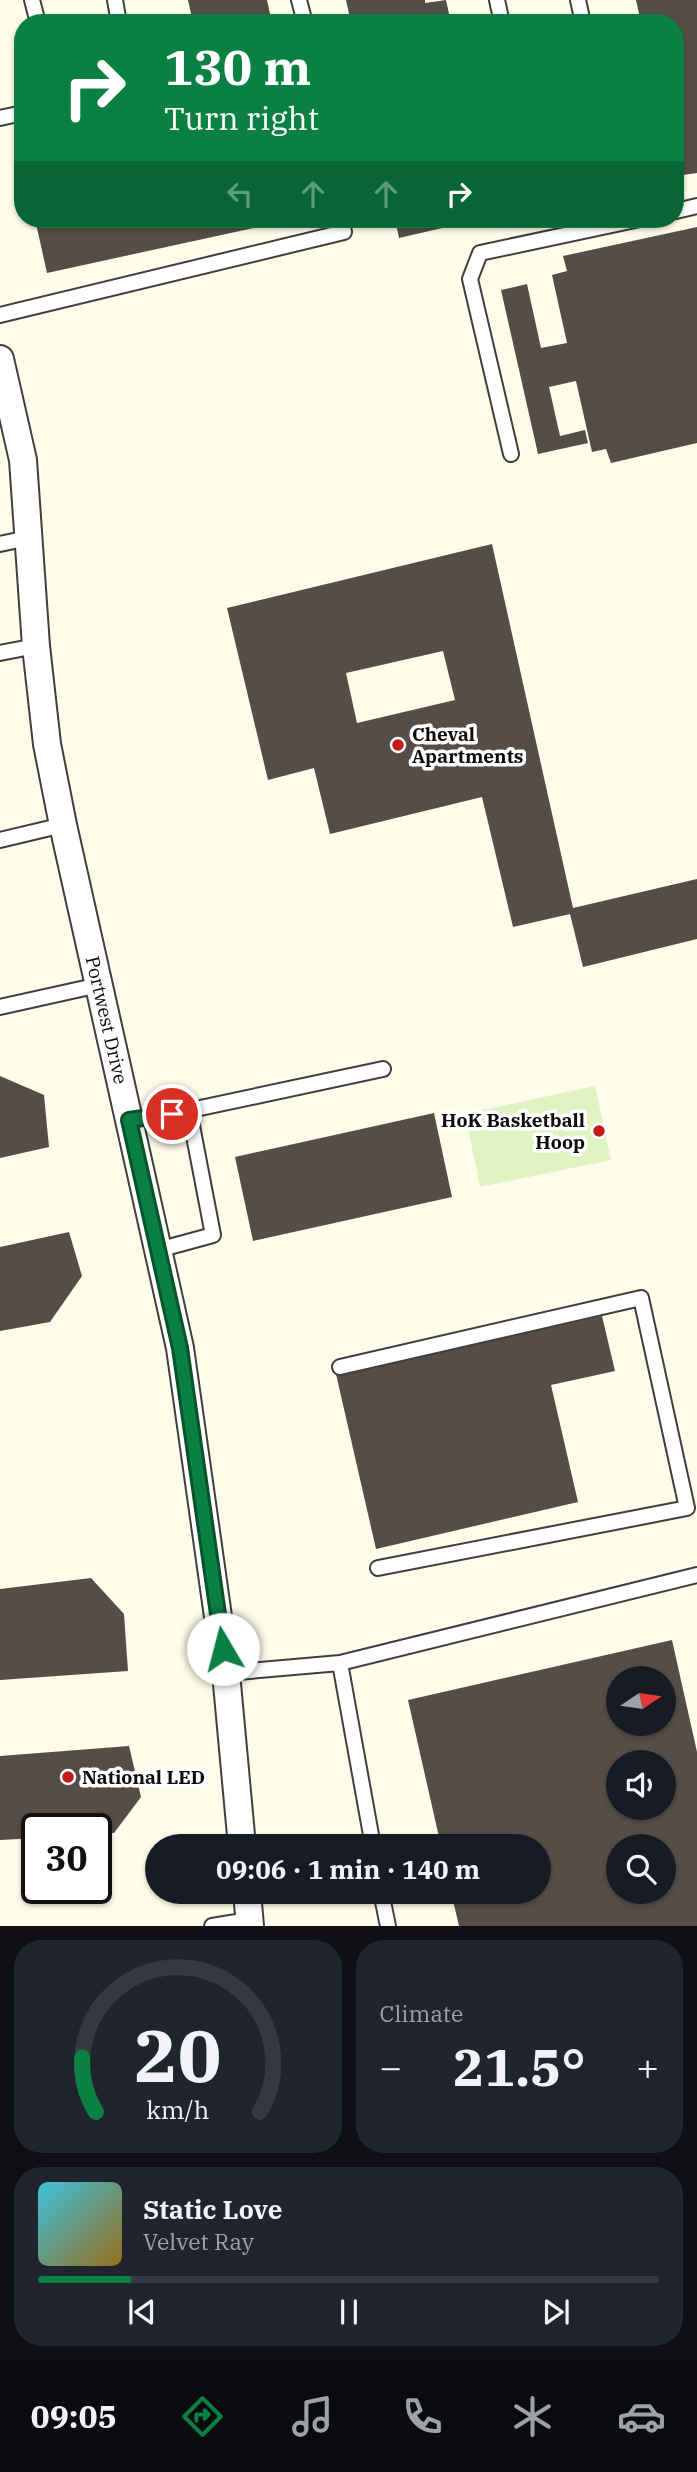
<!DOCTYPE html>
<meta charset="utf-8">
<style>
:root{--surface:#171b24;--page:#20242c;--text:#f1f3f6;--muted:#9ea1a6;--line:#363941;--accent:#0b8043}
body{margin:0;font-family:"IBM Plex Serif",serif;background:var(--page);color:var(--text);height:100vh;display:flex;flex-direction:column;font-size:26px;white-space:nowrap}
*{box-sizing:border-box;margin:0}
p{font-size:23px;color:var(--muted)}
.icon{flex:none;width:38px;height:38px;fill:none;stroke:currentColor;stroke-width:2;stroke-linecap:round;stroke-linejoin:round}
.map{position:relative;height:1926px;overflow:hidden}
.panel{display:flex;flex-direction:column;gap:14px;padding:14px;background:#0d0f14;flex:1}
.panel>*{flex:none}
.hud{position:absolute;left:14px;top:14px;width:670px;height:214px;border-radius:28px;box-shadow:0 2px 5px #0004;background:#0b8043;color:#fff;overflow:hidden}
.needle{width:46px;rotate:77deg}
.controls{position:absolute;left:606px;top:1666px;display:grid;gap:14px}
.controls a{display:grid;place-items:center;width:70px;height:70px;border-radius:50%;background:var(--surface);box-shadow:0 2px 5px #0004;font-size:35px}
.speed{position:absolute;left:21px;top:1813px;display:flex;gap:14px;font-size:35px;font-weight:700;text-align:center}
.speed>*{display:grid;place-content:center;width:91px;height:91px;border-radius:50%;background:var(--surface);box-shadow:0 2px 5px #0004;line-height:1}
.speed .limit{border:4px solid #111;border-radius:10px;background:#fff;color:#111}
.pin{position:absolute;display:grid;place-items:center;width:60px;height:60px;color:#fff;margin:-30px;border:4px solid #fff;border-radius:50%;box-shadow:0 2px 7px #0007}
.me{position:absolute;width:77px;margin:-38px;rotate:352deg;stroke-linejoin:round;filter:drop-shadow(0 0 5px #0008)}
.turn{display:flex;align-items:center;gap:24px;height:147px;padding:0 35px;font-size:32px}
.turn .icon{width:91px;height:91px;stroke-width:2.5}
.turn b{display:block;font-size:49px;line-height:60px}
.lanes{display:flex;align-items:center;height:66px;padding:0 35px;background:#0003;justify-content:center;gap:35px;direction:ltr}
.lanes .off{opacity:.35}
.big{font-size:52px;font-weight:700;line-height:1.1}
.panel .card{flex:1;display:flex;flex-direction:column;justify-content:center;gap:10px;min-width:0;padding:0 24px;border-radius:28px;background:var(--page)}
.panel .dial{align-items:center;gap:0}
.dial svg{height:182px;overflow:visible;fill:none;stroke:var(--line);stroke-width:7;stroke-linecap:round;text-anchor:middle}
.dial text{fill:var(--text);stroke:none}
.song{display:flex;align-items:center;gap:21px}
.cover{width:84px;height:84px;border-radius:10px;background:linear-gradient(135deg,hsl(190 70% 55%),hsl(40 70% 35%))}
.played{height:7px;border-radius:4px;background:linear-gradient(90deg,var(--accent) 15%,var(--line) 15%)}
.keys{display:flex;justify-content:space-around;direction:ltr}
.heat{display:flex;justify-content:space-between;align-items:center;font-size:38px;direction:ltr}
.panel .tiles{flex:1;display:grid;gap:14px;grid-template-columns:1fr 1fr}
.card:last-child{grid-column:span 2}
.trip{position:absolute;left:145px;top:1834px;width:406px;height:70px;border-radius:35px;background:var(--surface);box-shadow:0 2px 5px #0004;font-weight:700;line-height:70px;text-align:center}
.dock{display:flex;height:112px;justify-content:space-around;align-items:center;background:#090b0e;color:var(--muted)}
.dock .icon{width:49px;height:49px}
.dock .on{color:var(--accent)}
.dock b{font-size:32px;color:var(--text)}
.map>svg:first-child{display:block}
.pitch{fill:#e0f3c3}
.building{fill:#554d47;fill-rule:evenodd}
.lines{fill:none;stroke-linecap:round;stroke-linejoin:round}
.service-casing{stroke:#3f3f3f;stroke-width:18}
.minor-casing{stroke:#3f3f3f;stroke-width:30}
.service{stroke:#fff;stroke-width:14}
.minor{stroke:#fff;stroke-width:26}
.route-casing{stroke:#07532c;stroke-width:18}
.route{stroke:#0b8043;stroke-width:12}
.poi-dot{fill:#c71918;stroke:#fff;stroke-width:2.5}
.labels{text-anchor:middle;stroke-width:7;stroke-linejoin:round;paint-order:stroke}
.poi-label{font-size:19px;font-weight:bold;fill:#0c0c0c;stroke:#fff;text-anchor:start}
.street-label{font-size:19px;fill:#0c0c0c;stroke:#fff}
</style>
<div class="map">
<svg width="697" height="1926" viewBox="0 0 697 1926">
<rect width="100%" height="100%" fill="#fffcea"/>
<path class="pitch" d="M595 1086 611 1160 480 1187 465 1114Z"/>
<path class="building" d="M188 0H267L272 23H193Z
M346 0H425V3L446 0 451 23H351Z
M636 0H697V173L676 176V23H641Z
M35 219H290V220L47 273Z
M395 219H477V220L399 238Z
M697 227V443L611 463 606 449 592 452 576 381 549 387 560 436 585 430 588 443 538 454 501 290 527 284 541 348 567 343 552 275 567 271 563 256Z
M492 544 573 908 697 879V939L583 967 570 914 513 927 482 797 330 834 314 768 268 780 227 608ZM443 651 455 700 357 723 346 673Z
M0 1076 44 1095 49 1147 0 1158Z
M434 1113 452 1197 253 1241 235 1157Z
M69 1232 82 1276 50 1322 0 1331V1247Z
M602 1316 615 1371 551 1385 578 1502 376 1549 336 1374Z
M91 1578 124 1614 128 1671 0 1680V1589Z
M672 1640 697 1752V1926H459L451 1892H539V1846H441L408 1700ZM618 1678H663V1724H618ZM618 1762H663V1808H618ZM618 1846H663V1892H618Z
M129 1746 141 1797 114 1833 96 1834V1829H37V1838L0 1840V1756Z"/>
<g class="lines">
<g class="service-casing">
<path id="service" d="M32 0 38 23
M115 0 119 23
M299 0 305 23
M497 0 502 23
M578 0 583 23
M0 118 23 113
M676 211 697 206
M0 315 344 232 341 219
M511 454 470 279 480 253 640 219
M0 544 28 538
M0 653 36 646
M0 840 63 825
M0 1007 99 985
M129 1120 172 1114 383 1069
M158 1250 213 1235 189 1110
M340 1367 641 1298 687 1508 378 1568
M340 1663 373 1846
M226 1673 340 1663 697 1575
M381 1892 388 1926
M212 1926 249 1920"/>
</g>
<g class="minor-casing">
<path id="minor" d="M0 359 23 460 36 646 47 744 63 825 180 1348 226 1673 242 1846
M247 1892 250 1926"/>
</g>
<use href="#service" class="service"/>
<use href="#minor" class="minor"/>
</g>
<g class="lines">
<g class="route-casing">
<path id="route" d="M172 1114 129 1120 180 1348 223 1649"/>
</g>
<use href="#route" class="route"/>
</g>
<g class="poi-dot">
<circle cx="398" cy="745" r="7"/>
<circle cx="599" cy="1131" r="7"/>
<circle cx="68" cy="1777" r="7"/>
</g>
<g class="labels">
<g class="poi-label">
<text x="412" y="741">Cheval<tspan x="412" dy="22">Apartments</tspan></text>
<text x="585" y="1127" text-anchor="end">HoK Basketball<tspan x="585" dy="22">Hoop</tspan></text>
<text x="82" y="1784">National LED</text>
</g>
<g class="street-label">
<text transform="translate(107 1020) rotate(77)" y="7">Portwest Drive</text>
</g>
</g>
</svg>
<div class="controls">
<a><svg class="needle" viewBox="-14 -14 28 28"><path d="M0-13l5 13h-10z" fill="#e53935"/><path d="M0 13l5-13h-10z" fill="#9ea1a6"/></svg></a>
<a><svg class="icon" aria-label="sound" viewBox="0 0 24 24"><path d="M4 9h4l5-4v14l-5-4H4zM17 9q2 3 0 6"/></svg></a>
<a><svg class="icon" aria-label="search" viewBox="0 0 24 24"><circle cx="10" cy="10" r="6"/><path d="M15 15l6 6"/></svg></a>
</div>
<div class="speed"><div class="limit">30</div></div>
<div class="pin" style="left:172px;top:1114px;background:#d93025"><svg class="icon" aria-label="arrive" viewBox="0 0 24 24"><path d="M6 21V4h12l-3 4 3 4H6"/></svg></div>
<svg class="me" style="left:223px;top:1649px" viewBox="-20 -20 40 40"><circle r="19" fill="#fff"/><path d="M0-13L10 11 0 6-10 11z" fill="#0b8043"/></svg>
<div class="trip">09:06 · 1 min · 140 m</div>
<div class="hud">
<div class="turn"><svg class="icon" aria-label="right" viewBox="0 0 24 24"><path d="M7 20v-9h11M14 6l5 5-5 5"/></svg><div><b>130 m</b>Turn right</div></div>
<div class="lanes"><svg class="icon off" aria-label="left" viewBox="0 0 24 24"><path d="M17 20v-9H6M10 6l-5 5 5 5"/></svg><svg class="icon off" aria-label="ahead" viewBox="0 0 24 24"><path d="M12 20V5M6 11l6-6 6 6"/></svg><svg class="icon off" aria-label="ahead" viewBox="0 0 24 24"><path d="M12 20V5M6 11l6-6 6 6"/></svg><svg class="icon" aria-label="right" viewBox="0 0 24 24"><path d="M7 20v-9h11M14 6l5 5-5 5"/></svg></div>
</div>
</div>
<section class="panel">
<div class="tiles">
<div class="card dial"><svg viewBox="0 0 100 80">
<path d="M14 69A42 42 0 1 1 86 69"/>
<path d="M14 69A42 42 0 0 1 8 45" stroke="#0b8043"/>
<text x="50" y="56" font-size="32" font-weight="700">20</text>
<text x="50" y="72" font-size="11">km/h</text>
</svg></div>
<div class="card"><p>Climate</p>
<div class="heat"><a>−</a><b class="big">21.5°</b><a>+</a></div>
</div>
<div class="card">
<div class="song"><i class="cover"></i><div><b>Static Love</b><p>Velvet Ray</p></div></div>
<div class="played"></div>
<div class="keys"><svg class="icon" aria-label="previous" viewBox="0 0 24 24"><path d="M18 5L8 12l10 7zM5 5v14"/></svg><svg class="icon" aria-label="pause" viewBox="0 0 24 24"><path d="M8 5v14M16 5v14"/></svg><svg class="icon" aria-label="next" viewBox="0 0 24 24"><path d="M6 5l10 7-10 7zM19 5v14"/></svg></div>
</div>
</div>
</section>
<nav class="dock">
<b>09:05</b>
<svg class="icon on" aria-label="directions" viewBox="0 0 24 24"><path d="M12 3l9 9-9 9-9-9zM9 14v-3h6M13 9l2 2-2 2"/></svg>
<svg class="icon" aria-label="music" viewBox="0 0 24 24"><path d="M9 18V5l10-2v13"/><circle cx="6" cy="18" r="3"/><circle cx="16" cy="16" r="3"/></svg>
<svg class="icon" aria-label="phone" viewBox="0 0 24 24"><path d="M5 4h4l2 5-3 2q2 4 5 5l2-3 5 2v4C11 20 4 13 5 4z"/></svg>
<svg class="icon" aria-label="climate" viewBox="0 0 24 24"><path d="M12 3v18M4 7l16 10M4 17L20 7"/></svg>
<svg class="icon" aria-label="car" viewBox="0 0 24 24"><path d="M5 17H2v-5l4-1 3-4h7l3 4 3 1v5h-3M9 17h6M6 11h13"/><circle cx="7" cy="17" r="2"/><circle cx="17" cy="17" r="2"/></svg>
</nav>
